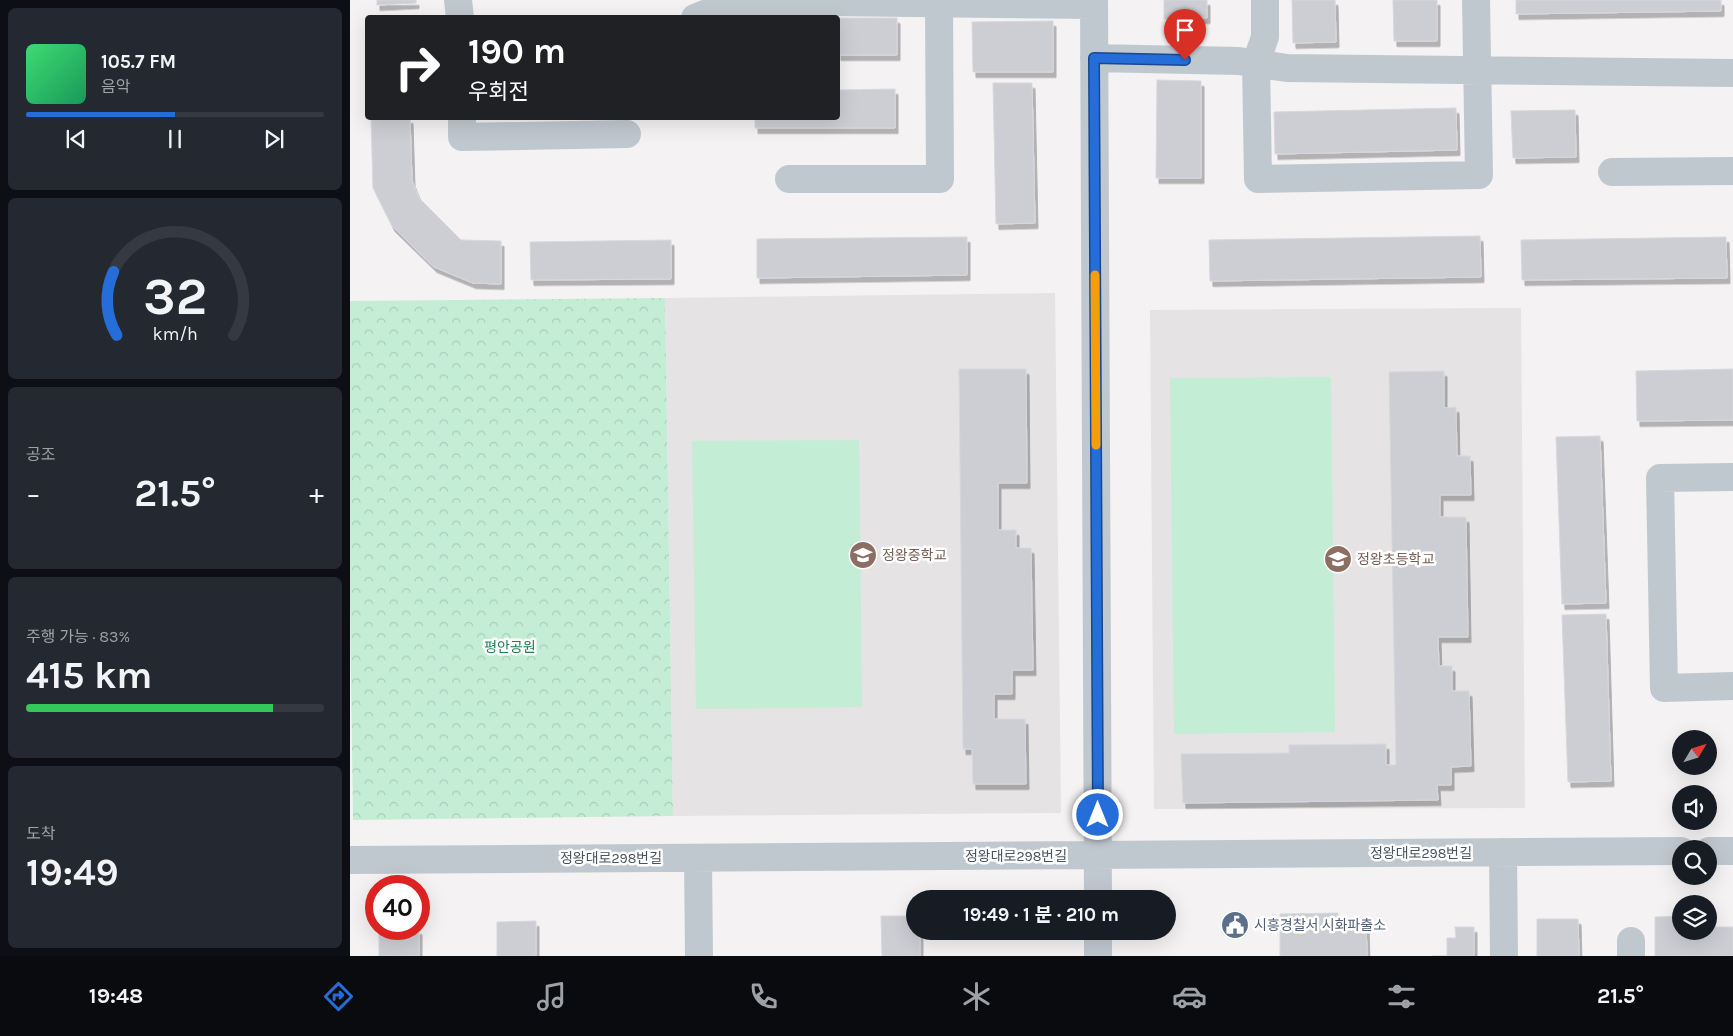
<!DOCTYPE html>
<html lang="ko">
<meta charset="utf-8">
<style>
:root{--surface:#171b24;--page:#242831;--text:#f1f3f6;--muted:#9ea1a6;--line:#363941;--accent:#256eda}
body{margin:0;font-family:Karla,"Noto Sans KR",sans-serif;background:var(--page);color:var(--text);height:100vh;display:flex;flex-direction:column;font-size:19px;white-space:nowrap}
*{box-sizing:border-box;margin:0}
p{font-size:16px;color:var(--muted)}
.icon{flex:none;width:28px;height:28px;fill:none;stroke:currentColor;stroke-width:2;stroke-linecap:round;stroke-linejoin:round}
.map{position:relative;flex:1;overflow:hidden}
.sheet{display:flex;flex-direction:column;gap:8px;padding:8px;background:#0d0f14;width:350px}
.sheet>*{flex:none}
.banner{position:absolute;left:15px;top:15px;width:475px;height:105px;border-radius:5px;box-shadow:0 5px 20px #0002;background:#202124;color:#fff;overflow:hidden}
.needle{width:32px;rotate:52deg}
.controls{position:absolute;left:1322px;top:730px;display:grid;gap:10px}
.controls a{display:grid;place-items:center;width:45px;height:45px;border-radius:50%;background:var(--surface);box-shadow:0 5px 20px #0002;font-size:25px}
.speed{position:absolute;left:15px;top:875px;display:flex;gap:10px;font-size:25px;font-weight:700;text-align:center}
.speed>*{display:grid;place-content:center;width:65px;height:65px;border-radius:50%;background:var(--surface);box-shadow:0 5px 20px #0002;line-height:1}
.speed .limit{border:8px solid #d22;background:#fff;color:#111}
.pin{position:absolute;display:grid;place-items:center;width:42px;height:42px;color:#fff;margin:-51px -21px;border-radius:50% 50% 50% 0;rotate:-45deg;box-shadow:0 0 5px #0007}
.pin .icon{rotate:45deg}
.me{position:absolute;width:55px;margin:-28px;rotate:0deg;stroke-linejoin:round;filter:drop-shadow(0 0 4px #0008)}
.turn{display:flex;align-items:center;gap:18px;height:105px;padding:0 20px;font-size:22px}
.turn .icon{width:65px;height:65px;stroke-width:2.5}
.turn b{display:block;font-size:35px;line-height:42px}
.big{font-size:38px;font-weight:700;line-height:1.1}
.sheet .tile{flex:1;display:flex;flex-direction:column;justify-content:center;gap:8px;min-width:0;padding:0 18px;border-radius:8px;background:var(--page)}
.sheet .dial{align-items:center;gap:0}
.dial svg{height:130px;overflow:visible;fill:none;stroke:var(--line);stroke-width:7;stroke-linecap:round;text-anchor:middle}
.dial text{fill:var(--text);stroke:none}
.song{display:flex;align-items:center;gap:15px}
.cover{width:60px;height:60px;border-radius:8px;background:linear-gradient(135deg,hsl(140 70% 55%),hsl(150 70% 35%))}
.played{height:5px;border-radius:2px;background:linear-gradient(90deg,var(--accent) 50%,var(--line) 50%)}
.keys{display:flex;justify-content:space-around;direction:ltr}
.heat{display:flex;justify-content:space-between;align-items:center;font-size:28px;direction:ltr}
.charge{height:8px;border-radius:4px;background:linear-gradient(90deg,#34c759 83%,var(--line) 0)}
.trip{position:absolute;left:556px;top:890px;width:270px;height:50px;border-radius:25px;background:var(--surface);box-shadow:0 5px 20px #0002;font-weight:700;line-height:50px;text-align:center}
.tab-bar{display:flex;height:80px;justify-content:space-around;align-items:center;background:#090b0e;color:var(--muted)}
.tab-bar .icon{width:35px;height:35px}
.tab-bar .on{color:var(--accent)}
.tab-bar b{font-size:22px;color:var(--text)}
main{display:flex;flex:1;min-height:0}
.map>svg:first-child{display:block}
.education{fill:#e5e3e3}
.forest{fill:url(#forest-crowns)}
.pitch{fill:#c4edd5}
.building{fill:#ccced4;stroke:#d6d8dc;filter:url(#shadow)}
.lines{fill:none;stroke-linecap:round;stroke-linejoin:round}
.minor{stroke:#c0c8cf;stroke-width:28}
.route-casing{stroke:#18488e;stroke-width:12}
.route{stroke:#256eda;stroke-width:9}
.slow{stroke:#f59e0b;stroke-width:9}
.labels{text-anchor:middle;stroke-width:5;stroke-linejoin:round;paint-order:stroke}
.education-label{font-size:14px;fill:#785e54;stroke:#fff;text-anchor:start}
.park-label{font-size:14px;fill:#1e7d50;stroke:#fff}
.street-label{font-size:14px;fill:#4a545e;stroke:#fff}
.service-label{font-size:14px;fill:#4e5e75;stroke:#fff;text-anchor:start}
</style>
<main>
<section class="sheet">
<div class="tile">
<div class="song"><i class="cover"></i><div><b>105.7 FM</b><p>음악</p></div></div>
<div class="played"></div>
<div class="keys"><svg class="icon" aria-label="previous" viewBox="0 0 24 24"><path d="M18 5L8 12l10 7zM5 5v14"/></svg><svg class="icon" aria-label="pause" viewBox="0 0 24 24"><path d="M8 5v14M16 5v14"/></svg><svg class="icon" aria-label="next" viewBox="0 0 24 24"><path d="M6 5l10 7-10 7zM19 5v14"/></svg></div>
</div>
<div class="tile dial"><svg viewBox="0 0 100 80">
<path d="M14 69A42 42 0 1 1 86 69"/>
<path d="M14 69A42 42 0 0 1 12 30" stroke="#256eda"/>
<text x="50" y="56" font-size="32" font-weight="700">32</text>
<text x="50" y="72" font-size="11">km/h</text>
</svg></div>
<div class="tile"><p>공조</p>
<div class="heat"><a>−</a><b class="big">21.5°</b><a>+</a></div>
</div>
<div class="tile"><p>주행 가능 · 83%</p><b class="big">415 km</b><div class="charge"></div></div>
<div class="tile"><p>도착</p><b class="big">19:49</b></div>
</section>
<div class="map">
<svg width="1383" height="956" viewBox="0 0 1383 956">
<defs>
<pattern id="forest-crowns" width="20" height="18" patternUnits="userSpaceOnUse" patternTransform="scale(1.25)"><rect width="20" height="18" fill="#c4edd5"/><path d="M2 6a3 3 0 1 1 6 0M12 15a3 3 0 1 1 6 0" fill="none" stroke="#aacdb9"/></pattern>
<filter id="shadow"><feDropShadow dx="3" dy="5.5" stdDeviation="0" flood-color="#0004"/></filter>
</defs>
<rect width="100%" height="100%" fill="#f4f2f2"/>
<path class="education" d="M705 293 711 813 323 816 315 298Z
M1171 308 1175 808 804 809 800 310Z"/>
<path class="forest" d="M315 298 323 816 3 820 0 601V301Z"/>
<path class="pitch" d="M981 377 985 732 824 734 820 378Z
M509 440 512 707 346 709 342 441Z"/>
<path class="building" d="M27 0H66V3L27 5Z
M814 0H857V18L814 19Z
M942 0H985L986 42 943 43Z
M1043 0H1087V41H1044Z
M1166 0H1371V11L1166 14Z
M488 18H547V55H488Z
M703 21V72H623L622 22Z
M807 80 851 81V178H806Z
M643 83H682L685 223 646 224Z
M545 89V128H405V118H488V90Z
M1106 108 1107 150 925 154 924 112Z
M1225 110 1226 157 1163 158 1161 111Z
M21 118H60L62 181 69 198 111 240 151 241V284L123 283 84 267 42 226 23 188Z
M1130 236 1131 277 860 281 859 240Z
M617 237V275L407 278V239Z
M1376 237 1377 278 1172 280 1171 240Z
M321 240V279L181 280 180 242Z
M609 369H676L677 483H648V530H666V548H681L683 670H662V694H644V719H675L676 784H623L622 749H613Z
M1383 369V420L1287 421 1286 371Z
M1094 371V408L1106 407 1107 456H1120L1121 495H1090V517H1116L1118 637H1088L1089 666H1102V691H1119L1121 766 1101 767V785H1087L1088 800 833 803 831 754 939 753V745L1036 744V765H1046L1039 372Z
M1250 436 1256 603 1212 604 1206 437Z
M1256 614 1261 781 1218 782 1212 615Z
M988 913V923L1016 922 1017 956H930V914Z
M531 916H565V931H570V956H532Z
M1331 916V931H1359V927H1383V956H1305V917Z
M1187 919H1228L1229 956H1187Z
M186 921V956H147V922Z
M1105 927H1124V956H1082H1097V938H1106Z
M29 929H69V956H29Z"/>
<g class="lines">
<path class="minor" d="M108 0 110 18
M744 0 748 899
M915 0V37L906 63 908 179 1129 175 1126 0
M345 18 386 1 744 5
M744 58 889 61 937 68 1383 73
M112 118V137L277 134
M1262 172 1383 171
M439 179H590L589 3
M1383 477 1310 478 1314 688 1383 686
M1359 851H1383
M1153 852 1154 956
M348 858 349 956
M0 860 1331 851
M748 931V956
M1281 941V956"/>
</g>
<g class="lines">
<g class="route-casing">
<path id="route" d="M748 815 744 58 835 60"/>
</g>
<use href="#route" class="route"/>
<path class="slow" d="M745 275 746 445"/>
</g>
<defs>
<g id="school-disc" transform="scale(1.4375)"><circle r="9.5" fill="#8d6e63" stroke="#fff"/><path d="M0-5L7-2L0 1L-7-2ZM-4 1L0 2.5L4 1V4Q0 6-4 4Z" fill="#fff"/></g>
<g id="civic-disc" transform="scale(1.4375)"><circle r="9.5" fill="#5c6f8a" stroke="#fff"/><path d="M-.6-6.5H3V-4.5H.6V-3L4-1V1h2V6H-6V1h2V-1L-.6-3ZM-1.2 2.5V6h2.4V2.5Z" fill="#fff"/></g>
</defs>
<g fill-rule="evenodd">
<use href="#school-disc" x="513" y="555"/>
<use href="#school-disc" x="988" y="559"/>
<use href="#civic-disc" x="885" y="925"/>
</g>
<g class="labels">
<g class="education-label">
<text x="532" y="560">정왕중학교</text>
<text x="1007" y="564">정왕초등학교</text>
</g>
<g class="park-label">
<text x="160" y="652">평안공원</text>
</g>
<g class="street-label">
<text x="1071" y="858">정왕대로298번길</text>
<text x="666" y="861">정왕대로298번길</text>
<text x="261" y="863">정왕대로298번길</text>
</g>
<g class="service-label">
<text x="904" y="930">시흥경찰서 시화파출소</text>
</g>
</g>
</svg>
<div class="controls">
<a><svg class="needle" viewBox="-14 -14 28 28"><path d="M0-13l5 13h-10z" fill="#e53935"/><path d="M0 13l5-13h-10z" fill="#9ea1a6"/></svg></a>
<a><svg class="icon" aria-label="sound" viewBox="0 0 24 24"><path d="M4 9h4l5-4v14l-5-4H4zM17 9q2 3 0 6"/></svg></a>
<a><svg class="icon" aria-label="search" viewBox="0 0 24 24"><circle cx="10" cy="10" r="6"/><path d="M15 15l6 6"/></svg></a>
<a><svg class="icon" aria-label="layers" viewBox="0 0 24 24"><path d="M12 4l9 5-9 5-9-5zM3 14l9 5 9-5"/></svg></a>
</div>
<div class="speed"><div class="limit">40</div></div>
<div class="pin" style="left:835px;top:60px;background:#d93025"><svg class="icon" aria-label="arrive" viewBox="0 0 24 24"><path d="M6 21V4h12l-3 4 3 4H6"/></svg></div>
<svg class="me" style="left:748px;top:815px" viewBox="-20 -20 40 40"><circle r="17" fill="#256eda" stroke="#fff" stroke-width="3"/><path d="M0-11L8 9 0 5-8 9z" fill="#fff"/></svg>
<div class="trip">19:49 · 1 분 · 210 m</div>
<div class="banner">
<div class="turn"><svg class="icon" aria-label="right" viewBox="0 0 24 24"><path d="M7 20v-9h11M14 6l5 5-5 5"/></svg><div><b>190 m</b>우회전</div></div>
</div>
</div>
</main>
<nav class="tab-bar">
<b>19:48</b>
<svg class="icon on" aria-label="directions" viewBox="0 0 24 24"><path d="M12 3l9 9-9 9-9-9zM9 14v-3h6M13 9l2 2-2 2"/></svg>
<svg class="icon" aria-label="music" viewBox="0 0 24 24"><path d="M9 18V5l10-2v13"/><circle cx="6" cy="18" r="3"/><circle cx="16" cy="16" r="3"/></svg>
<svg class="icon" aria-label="phone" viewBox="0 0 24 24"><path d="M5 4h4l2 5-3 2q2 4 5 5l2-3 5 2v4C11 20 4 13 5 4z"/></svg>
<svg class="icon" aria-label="climate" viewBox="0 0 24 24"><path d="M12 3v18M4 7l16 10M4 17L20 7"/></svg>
<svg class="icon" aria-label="car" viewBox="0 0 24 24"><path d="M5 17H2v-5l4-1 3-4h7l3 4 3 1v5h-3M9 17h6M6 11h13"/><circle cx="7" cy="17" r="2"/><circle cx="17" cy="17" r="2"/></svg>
<svg class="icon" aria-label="filters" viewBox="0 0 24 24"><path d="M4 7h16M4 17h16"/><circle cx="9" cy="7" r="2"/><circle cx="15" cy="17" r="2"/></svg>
<b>21.5°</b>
</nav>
